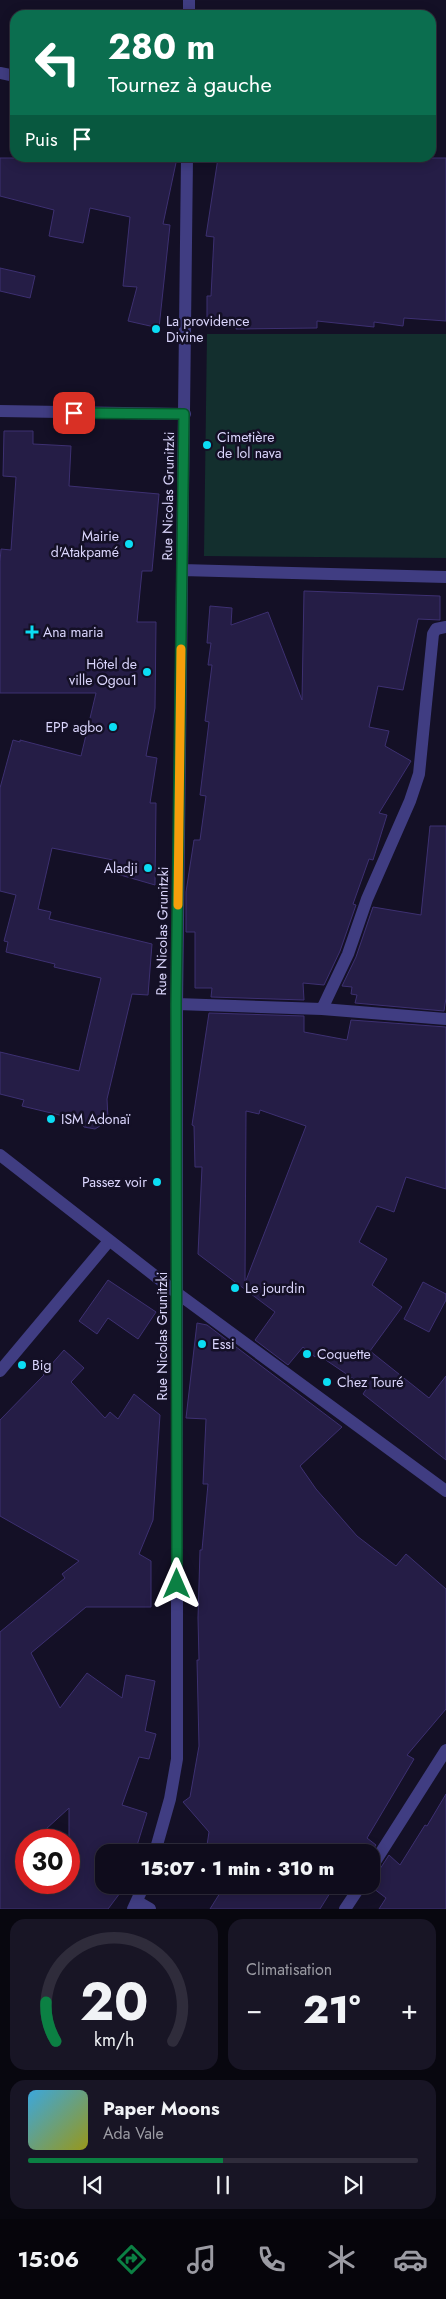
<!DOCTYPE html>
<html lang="fr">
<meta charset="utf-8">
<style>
:root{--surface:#0f0c1c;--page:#181525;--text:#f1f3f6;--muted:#9b9ba3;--line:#2f2c3b;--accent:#0b8043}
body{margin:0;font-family:Jost,sans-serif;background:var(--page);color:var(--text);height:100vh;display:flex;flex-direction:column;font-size:19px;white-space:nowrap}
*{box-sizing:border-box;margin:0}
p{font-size:16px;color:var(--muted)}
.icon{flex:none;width:28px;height:28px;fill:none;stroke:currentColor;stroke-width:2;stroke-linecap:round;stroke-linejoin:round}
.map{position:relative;height:1909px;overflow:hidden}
.side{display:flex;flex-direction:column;gap:10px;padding:10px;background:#08070f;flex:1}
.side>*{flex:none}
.banner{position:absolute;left:10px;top:10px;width:426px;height:152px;border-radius:15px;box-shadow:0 2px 12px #0003,0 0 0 1px var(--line);background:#0b6e4f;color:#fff;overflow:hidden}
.speed{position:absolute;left:15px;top:1829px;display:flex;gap:10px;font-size:25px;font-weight:700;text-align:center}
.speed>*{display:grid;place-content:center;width:65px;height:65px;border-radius:50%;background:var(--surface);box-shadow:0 2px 12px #0003,0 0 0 1px var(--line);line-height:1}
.speed .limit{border:8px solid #d22;background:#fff;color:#111}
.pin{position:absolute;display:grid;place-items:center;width:42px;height:42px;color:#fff;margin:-21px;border-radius:10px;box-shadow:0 2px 8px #0006}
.me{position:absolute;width:55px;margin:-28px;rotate:0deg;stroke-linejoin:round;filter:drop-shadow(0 0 4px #0008)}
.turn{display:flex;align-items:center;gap:18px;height:105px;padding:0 15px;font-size:22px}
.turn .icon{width:65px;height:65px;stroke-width:2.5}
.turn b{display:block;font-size:35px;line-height:42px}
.then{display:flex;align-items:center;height:48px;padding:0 15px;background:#0003;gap:10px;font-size:19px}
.big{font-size:38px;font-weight:800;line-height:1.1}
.side .widget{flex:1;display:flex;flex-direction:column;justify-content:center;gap:8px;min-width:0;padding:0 18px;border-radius:15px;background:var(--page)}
.side .dial{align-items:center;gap:0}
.dial svg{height:130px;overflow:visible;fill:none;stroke:var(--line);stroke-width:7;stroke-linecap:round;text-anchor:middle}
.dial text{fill:var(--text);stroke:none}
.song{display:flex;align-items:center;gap:15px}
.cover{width:60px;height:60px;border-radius:8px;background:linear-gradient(135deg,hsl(200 70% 55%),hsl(60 70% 35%))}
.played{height:5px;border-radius:2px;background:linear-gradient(90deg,var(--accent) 50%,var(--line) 50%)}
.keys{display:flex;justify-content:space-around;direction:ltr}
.heat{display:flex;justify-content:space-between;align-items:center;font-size:28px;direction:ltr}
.side .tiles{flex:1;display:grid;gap:10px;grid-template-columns:1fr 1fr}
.widget:last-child{grid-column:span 2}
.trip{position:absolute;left:95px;top:1844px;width:285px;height:50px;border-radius:15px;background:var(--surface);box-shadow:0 2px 12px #0003,0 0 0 1px var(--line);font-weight:800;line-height:50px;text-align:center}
.tabs{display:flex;height:80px;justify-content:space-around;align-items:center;background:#06050b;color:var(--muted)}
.tabs .icon{width:35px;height:35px}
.tabs .active{color:var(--accent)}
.tabs b{font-size:22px;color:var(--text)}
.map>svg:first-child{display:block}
.green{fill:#132f2e}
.building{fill:#251d46;stroke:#3d3071;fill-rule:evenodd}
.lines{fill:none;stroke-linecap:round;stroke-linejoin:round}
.minor{stroke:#403d82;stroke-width:12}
.route-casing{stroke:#07532c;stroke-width:12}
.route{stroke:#0b8043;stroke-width:9}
.slow{stroke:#f59e0b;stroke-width:9}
.poi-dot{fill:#0bddf4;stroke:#141026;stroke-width:2}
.labels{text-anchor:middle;stroke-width:5;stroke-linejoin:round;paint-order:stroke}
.poi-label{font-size:14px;fill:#dbd6fd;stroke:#141026;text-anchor:start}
.street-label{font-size:14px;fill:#dbd6fd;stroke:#141026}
</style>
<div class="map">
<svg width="446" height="1909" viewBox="0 0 446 1909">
<rect width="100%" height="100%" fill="#141026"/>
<path class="green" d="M207 334H446V558L204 556Z"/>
<path class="building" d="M0 158H177L163 224 170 225 159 328 128 321 137 287 123 286 130 217 90 208 83 243 49 236 54 210 0 196Z
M218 158H446V321L404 318 403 326 374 322V327L317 321V328L236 329V322L207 323V296H211L214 237 206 236Z
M0 268 35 276 30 298 0 291Z
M4 431H33V444L71 446 69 486 159 494 152 571H142L137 622H156L155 708 146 756 157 758 150 803H156L155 885 110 872 113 860 52 848 38 909 51 912 49 919 152 944 148 995 132 994 107 1099 108 1118 100 1126 95 1129 84 1127 76 1119 22 1106 24 1100 0 1094V1052L79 1071 101 978 54 967 55 964 6 952 8 942 4 941 16 895 0 891V788L13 740 20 742V740L81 756 96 693H0V562L1 549 11 550 16 477 3 476Z
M304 591 440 596V620L418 619 403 690 378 686 369 727 389 731 385 746 411 761 379 813 387 815 373 860 369 859 353 904 356 905 340 951 324 985 303 983 304 1000 211 997 212 988H195V932H186V892L194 840H200L206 796 200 795 209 722 205 721 212 665H208L211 643H207L210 606 232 608 231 625 268 612 302 700Z
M430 826H446V998L444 1011 355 1003 357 995 351 994 352 987 342 986 356 957 373 907 421 915Z
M209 1013 304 1016V1032L347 1040 351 1020 446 1027V1189L406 1177 394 1212 377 1206 359 1242 387 1259 372 1285 402 1307 370 1351 429 1398 446 1376V1460L363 1394 367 1388 317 1354 315 1357 303 1347 288 1365 255 1340 275 1312 198 1254 202 1167H195L194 1126 192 1125ZM260 1110 306 1126 245 1283 246 1111 259 1114Z
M108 1280 156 1312 138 1339 108 1318 97 1334 79 1321Z
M423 1282 446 1294V1300L429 1332 404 1319Z
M197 1323 207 1325 342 1427 300 1466 316 1489 357 1536 396 1566 406 1554 446 1589V1709L407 1755 414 1759 367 1838 376 1845 371 1852H206L209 1832 183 1802 190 1797 199 1746 197 1660H199L198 1618 200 1550H202L208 1484H203L206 1419 186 1418Z
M64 1350 84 1368 71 1382 105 1418 110 1412 118 1419 134 1394 160 1415 153 1520 139 1554 151 1561V1607H86L31 1653 60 1708 87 1673 122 1698 126 1675 155 1681 145 1731 156 1734 149 1759 139 1757 122 1805 147 1813 135 1852H104V1885H126L108 1909H0V1632L65 1578 62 1574 79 1561 0 1516V1420L44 1375 43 1374ZM69 1808V1882H26V1840H34Z
M446 1794V1909H379L386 1898 369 1885H371V1876L378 1872 389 1855 400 1865 425 1825 427 1826Z
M225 1885H335L320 1909H210Z"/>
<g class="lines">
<path class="minor" d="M189 15V0
M0 73 15 76
M0 411 185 414
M182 570 446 577
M177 1004 322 1009 446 1019
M322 1009 348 954 367 899 410 801 419 774 433 634 436 629 446 627
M0 1155 177 1293 446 1491
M0 1371 109 1241
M155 1852 170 1799 177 1759V1004L187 158
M371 1868 446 1750
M138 1902 150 1909
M133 1909 144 1885
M345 1909 361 1885"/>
</g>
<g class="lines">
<g class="route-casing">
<path id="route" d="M74 413 184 414 176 1004 177 1584"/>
</g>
<use href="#route" class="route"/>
<path class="slow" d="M178 905 181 649"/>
</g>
<g class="poi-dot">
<circle cx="156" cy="329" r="5"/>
<circle cx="207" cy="445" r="5"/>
<circle cx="129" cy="544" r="5"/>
<path d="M29.5 624.5h5v5h5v5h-5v5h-5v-5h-5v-5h5z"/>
<circle cx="147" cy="672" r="5"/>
<circle cx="113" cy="727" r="5"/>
<circle cx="148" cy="868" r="5"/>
<circle cx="51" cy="1119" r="5"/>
<circle cx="157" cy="1182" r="5"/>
<circle cx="235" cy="1288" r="5"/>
<circle cx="202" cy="1344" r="5"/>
<circle cx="307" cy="1354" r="5"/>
<circle cx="22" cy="1365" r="5"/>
<circle cx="327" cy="1382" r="5"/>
</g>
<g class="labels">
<g class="poi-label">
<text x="166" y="326">La providence<tspan x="166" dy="16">Divine</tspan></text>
<text x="217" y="442">Cimetière<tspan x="217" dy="16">de lol nava</tspan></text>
<text x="119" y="541" text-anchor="end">Mairie<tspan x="119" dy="16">d'Atakpamé</tspan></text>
<text x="43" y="637">Ana maria</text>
<text x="137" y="669" text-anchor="end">Hôtel de<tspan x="137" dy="16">ville Ogou1</tspan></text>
<text x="103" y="732" text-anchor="end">EPP agbo</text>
<text x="138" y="873" text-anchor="end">Aladji</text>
<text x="61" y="1124">ISM Adonaï</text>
<text x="147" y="1187" text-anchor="end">Passez voir</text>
<text x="245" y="1293">Le jourdin</text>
<text x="212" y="1349">Essi</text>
<text x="317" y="1359">Coquette</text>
<text x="32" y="1370">Big</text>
<text x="337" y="1387">Chez Touré</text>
</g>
<g class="street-label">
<text transform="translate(168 496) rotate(-89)" y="5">Rue Nicolas Grunitzki</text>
<text transform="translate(162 931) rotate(-89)" y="5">Rue Nicolas Grunitzki</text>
<text transform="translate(162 1336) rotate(-90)" y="5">Rue Nicolas Grunitzki</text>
</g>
</g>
</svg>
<div class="speed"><div class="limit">30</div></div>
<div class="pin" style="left:74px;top:413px;background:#d93025"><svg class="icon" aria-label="arrive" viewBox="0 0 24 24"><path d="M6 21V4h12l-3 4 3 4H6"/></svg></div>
<svg class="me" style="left:177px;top:1584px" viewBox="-20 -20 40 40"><path d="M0-17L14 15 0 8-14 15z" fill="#0b8043" stroke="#fff" stroke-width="4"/></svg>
<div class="trip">15:07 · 1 min · 310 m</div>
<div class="banner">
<div class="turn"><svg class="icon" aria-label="left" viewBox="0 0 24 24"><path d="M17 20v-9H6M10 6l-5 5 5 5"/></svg><div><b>280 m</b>Tournez à gauche</div></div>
<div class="then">Puis<svg class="icon" aria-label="arrive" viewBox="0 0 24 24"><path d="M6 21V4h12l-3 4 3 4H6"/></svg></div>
</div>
</div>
<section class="side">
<div class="tiles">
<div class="widget dial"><svg viewBox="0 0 100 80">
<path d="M14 69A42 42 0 1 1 86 69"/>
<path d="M14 69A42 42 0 0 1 8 45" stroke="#0b8043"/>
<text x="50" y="56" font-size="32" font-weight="700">20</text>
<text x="50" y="72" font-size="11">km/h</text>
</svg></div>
<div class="widget"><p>Climatisation</p>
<div class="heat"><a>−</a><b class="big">21°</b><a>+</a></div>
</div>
<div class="widget">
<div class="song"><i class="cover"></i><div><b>Paper Moons</b><p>Ada Vale</p></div></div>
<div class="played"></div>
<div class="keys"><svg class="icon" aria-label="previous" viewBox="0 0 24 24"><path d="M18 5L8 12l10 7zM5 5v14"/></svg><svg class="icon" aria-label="pause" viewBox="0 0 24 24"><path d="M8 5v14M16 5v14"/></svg><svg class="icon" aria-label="next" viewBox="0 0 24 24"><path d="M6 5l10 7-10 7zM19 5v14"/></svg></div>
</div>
</div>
</section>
<nav class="tabs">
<b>15:06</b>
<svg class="icon active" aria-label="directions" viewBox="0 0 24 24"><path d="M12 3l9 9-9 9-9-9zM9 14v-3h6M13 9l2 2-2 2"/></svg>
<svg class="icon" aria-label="music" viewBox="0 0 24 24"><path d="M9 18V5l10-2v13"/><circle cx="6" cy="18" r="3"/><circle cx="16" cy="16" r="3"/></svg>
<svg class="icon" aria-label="phone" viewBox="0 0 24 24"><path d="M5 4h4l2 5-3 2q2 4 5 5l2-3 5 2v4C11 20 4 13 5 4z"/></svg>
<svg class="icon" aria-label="climate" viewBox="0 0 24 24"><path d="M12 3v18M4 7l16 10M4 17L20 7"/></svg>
<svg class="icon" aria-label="car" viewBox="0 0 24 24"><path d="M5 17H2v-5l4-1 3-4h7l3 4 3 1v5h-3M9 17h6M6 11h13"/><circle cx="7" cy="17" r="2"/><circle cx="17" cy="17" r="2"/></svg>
</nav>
